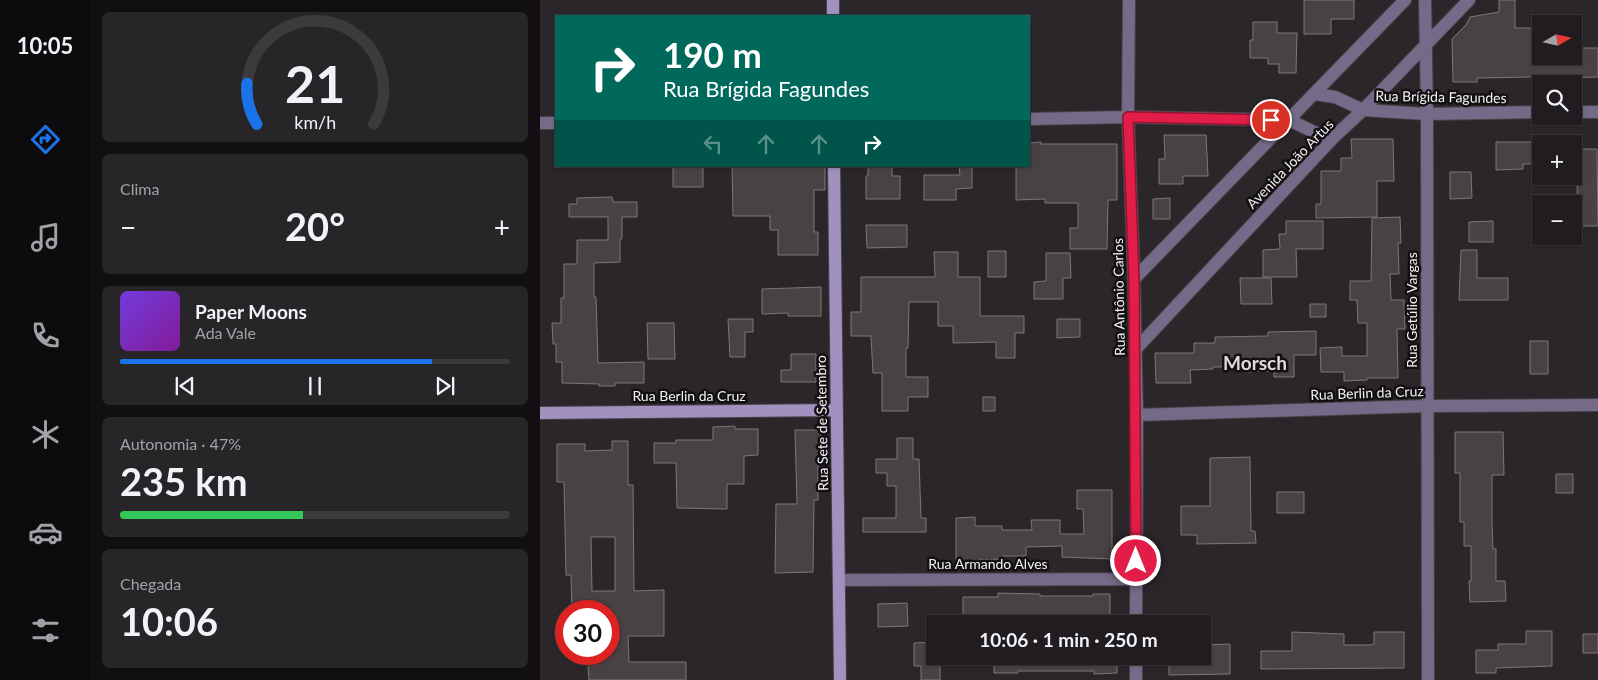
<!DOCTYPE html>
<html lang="pt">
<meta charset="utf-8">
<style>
:root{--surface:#201c20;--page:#282529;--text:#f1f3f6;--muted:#a2a1a5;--line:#3d3a3e;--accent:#1a73e8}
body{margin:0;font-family:Lato,sans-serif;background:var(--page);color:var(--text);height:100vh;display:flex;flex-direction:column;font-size:19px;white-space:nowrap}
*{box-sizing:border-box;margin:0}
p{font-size:16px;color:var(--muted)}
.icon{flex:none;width:28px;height:28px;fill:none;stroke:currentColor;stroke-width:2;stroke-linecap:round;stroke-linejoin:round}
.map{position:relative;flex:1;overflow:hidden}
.details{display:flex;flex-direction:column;gap:12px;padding:12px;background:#120f12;width:450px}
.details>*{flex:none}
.banner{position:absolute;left:15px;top:15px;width:475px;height:152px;border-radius:0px;box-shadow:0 1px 4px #0004,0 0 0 1px var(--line);background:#00695c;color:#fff;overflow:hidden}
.needle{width:32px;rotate:81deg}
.buttons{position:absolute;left:992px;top:15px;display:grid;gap:10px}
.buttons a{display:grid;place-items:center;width:50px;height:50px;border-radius:0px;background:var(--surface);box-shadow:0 1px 4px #0004,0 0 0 1px var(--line);font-size:25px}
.speed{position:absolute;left:15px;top:600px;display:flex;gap:10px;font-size:25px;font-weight:700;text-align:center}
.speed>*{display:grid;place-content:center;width:65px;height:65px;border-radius:50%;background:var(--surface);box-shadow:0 1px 4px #0004,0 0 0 1px var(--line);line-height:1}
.speed .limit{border:8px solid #d22;background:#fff;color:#111}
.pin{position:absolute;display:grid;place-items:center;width:42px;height:42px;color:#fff;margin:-21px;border:2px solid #fff;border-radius:50%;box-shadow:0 1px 5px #0007}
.me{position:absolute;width:55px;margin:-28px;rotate:0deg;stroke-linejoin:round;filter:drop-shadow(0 0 4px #0008)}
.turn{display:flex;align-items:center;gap:18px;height:105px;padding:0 25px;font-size:22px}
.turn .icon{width:65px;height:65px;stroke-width:2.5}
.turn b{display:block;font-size:35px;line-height:42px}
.lanes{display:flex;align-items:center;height:48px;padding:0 25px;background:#0003;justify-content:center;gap:25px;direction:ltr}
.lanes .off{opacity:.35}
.big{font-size:38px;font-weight:700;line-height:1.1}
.details .widget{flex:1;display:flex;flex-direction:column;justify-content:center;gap:8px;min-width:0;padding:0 18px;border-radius:8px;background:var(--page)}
.details .dial{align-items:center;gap:0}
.dial svg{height:130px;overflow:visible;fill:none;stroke:var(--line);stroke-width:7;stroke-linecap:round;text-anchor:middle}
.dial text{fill:var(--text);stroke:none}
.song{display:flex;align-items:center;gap:15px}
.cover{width:60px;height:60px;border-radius:8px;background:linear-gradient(135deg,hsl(260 70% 55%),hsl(290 70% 35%))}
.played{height:5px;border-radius:2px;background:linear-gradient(90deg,var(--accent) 80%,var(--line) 80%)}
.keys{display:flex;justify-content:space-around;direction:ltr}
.heat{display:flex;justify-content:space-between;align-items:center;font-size:28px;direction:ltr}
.charge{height:8px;border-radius:4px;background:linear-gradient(90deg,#34c759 47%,var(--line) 0)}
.trip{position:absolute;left:386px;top:615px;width:285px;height:50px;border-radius:0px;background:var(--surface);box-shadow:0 1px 4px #0004,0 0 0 1px var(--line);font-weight:700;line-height:50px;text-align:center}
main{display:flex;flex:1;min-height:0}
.tab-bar{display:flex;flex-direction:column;width:90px;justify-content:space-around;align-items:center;background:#0d0b0d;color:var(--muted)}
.tab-bar .icon{width:35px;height:35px}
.tab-bar .selected{color:var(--accent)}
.tab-bar b{font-size:22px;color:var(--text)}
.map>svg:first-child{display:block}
.building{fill:#494244;stroke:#7e7678;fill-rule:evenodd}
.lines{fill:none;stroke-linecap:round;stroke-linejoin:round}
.street-casing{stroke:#474346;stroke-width:14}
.secondary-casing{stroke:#474346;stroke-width:14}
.street{stroke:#756b89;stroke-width:12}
.secondary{stroke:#a190c0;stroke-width:12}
.route-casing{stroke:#92132f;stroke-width:12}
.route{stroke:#e11d48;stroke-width:9}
.labels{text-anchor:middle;stroke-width:5;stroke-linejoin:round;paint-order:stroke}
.street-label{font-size:14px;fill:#f5f2f4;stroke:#121012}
.district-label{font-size:19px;font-weight:bold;fill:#e0d9de;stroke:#121012}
</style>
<main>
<nav class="tab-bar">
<b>10:05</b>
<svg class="icon selected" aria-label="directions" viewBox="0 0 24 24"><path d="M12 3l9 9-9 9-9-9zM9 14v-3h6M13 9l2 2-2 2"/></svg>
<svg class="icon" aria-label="music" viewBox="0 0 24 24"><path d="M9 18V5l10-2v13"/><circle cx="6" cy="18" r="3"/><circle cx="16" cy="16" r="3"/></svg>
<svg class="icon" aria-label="phone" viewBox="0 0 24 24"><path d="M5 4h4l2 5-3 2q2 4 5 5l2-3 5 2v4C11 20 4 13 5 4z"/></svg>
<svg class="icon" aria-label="climate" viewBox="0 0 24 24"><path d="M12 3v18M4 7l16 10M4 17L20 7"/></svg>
<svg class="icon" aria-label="car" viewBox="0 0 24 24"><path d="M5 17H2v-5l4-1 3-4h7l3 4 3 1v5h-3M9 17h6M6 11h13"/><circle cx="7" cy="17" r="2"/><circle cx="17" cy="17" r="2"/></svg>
<svg class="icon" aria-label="filters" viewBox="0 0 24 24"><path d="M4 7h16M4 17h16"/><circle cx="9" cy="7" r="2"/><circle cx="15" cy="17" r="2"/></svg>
</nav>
<section class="details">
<div class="widget dial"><svg viewBox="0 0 100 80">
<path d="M14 69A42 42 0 1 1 86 69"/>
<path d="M14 69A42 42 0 0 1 8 44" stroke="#1a73e8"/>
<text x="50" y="56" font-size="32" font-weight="700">21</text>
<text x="50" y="72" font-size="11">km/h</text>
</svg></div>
<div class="widget"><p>Clima</p>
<div class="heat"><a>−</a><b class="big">20°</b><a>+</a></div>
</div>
<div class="widget">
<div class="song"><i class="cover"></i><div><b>Paper Moons</b><p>Ada Vale</p></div></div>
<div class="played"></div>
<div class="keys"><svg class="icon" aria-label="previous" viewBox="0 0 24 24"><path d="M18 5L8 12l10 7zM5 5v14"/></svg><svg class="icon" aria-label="pause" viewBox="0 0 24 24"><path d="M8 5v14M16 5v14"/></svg><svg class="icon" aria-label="next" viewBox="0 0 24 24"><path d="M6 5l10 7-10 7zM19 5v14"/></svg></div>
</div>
<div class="widget"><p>Autonomia · 47%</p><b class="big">235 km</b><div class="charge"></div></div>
<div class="widget"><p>Chegada</p><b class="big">10:06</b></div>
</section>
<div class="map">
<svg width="1058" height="680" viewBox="0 0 1058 680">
<rect width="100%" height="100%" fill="#2b262a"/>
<path class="building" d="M764 0H814V19H791V34H764Z
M959 0H975V28H1001V56H1034V48H1058V77L1010 78V81H993V77L937 78V82H913L912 39 926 25 930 17 959 12Z
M713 22H737V33H757L756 73H739V64H728V58H710V40H713Z
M624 135H666L668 176H643V184H619V159H625Z
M811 139H853L854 181H837V217L776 218V204H781V171H801V158H812Z
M501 142V144H577V200H568L567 249H530V228H538V203H505V199L476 200V166H489V143Z
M956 142H1001V164H983V169L956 170Z
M1034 149H1057L1058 226H1038L1037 184H1034Z
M133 166H163V187H133Z
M192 166H285V190H274V232H278V255H238V230H230V216H193Z
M328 166H352V176H360V199H326V176H328Z
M419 166H432V188L416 189V200H384V175H420Z
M910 172H931L932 198 910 199Z
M72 197 73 202H97V217H82V239H80V262L54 263V297H56L58 363 104 362V383H75V386H59V384L22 383V362H16V344H13L12 323H21V298H24V264H37V240H68V217H29V204H37V198Z
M630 198V219H613V199Z
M860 217 861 243H858L859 274H850L851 300H864L865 329H857L858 378H827V380L804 381V372H781L780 348 802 347V356H827V323H818L817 300H810V281H831L832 218Z
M746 221H783V249H756L757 277H723V250L740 249 739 234H746Z
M953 221V242H929V222Z
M326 225H367V247L327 248Z
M921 250H937V278H968V300H919Z
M448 251H466V277H448Z
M394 252H418V277H440V316H484V333H475V358H456V342L413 343V326H398V302H369L368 348H366V377H388V397H368V411H342V373H333L331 336H311V312H321V277H395Z
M506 253H530L531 278H523V299H494V282L506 281Z
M700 278H731L732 304H701Z
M281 287V316H248V313L222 314V289Z
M770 304H786V317H770Z
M188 319H213V332H205V357H190Z
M517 319H540V337L517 338Z
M107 323H134L135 359H108Z
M776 331V355H754V377H734V371L706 372V367H673V369L650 370 651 383H616L615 353H654V343H675V337L728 336V332Z
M990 341H1008V374H990Z
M251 354H276V382H241V370H251Z
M443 397H455V411H443Z
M195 426V429H218V455L204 456V484H187V509L137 508 136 463H114V443H136V440H173V427Z
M255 430H281V458H278V500H274L273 572 235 573 236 504H257Z
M915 432H963L964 475H952V523L953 549H956V581H965L966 601 930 602 929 581H931V546H924V522H920V473H915Z
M357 438H373V459H379L381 518H386V532H323V518H356V486H347V473H336V459H357Z
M72 441H88V485H93L94 591 124 590V636H88L89 662H146V680H49L48 665H57V654H69V611H32L31 575H26L24 482H17V444H45V451L72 450ZM51 537H75V591H52Z
M710 457 711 531H715L716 543 657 544V535H641V506H670V458Z
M1016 474H1033V493H1016Z
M537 490H572V559L522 557V546L486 547V556H462V559L416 561V518L435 517V526H462V530H492L491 520H520V534H544L543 509H537Z
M737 492H764V513H737Z
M458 593 500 594V596H553V594H570V618H549V624H423V597H458Z
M367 603 368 626 338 627V604Z
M986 631H1012V666L956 668V673H936V650H958V644H986Z
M752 632 804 634V645H830L834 644V632H864V668L721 669V651H752Z
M1043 634H1058V653H1043Z
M395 642V656H400V680H381V666H374V643Z
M690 644V674L629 675V656H662V645Z
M454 656H577V673L554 674V671H478V673H454Z"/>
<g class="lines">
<g class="street-casing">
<path id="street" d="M589 0 588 117 594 279 597 415 596 624
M885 0 887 114 888 680
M774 94 795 97 823 110 887 114 1001 112
M1034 112H1058
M489 119 588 117 749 120 776 133 795 136
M0 123H16
M594 279 865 0
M595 350 795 136 823 110 929 0
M597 415 887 406 1058 405
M299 580 596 579
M596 680V656"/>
</g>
<g class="secondary-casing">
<path id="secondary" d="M293 0V16
M294 166 300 680
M0 413 297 410"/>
</g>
<use href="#street" class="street"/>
<use href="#secondary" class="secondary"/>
</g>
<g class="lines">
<g class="route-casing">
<path id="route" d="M596 561 594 279 588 117 731 120"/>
</g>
<use href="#route" class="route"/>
</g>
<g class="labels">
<g class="street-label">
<text transform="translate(901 97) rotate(1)" y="5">Rua Brígida Fagundes</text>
<text transform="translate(750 164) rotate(-46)" y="5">Avenida João Artus</text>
<text transform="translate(579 297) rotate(-91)" y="5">Rua Antônio Carlos</text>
<text transform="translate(872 310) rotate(-90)" y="5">Rua Getúlio Vargas</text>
<text transform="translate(827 393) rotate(-2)" y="5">Rua Berlin da Cruz</text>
<text x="149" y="401">Rua Berlin da Cruz</text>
<text transform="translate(282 423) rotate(-91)" y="5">Rua Sete de Setembro</text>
<text x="448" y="569">Rua Armando Alves</text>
</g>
<g class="district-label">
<text x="715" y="370">Morsch</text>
</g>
</g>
</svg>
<div class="buttons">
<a><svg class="needle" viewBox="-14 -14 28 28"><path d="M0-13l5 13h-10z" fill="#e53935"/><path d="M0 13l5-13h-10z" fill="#a2a1a5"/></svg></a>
<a><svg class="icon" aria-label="search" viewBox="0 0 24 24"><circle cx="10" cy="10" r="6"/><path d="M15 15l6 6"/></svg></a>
<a>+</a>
<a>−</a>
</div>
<div class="speed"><div class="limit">30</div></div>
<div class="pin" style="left:731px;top:120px;background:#d93025"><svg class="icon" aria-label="arrive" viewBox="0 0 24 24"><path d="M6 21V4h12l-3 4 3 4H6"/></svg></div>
<svg class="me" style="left:596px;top:561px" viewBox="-20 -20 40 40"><circle r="17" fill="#e11d48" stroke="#fff" stroke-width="3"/><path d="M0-11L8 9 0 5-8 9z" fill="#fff"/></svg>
<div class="trip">10:06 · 1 min · 250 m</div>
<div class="banner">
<div class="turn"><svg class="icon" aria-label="right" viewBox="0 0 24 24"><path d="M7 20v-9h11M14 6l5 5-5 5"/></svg><div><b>190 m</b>Rua Brígida Fagundes</div></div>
<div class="lanes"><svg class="icon off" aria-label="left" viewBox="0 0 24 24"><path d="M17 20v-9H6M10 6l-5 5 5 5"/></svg><svg class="icon off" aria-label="ahead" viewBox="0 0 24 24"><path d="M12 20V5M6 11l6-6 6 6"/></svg><svg class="icon off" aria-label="ahead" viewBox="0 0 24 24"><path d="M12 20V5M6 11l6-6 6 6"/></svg><svg class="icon" aria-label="right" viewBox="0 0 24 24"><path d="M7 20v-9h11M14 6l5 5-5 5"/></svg></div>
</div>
</div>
</main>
